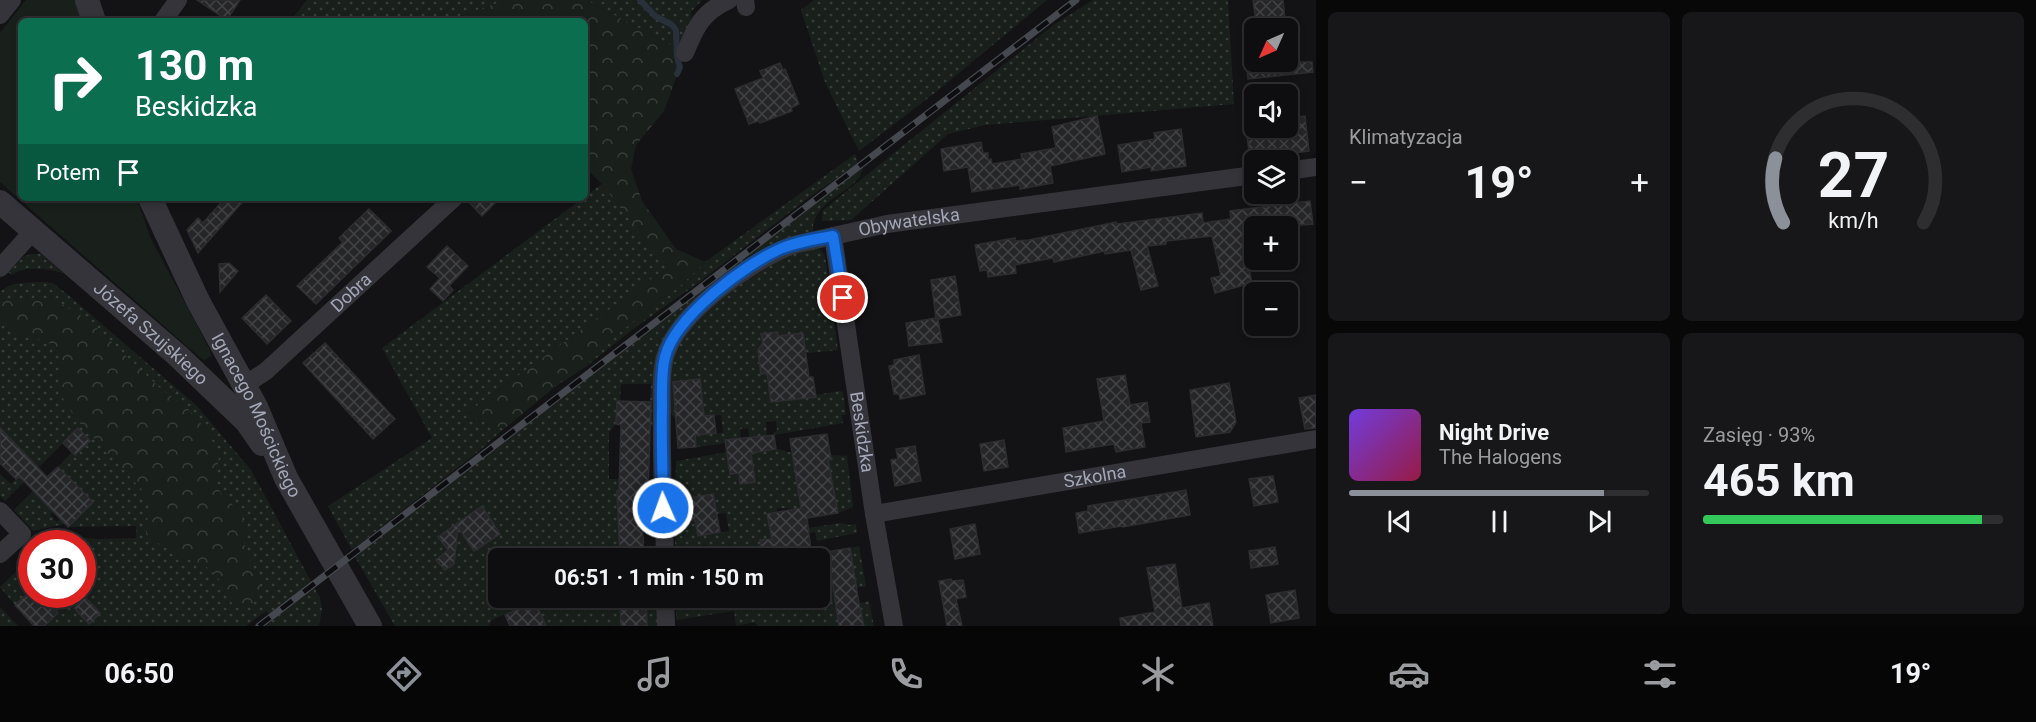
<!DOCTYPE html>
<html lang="pl">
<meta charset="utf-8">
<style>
:root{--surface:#0e0e10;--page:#171719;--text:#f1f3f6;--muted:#9b9c9f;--line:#2e2e30;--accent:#8c9099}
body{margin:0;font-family:Roboto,sans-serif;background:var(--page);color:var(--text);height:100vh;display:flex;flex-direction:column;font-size:22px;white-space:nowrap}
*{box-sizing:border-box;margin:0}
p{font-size:20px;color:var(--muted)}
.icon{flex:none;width:33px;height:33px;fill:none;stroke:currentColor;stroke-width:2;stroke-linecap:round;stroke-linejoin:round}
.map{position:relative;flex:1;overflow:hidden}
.sheet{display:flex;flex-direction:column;gap:12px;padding:12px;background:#080809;width:720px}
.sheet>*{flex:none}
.top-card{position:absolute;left:18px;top:18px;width:570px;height:183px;border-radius:9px;box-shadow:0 3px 9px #0003,0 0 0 2px var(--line);background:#0b6e4f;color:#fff;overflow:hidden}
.needle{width:39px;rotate:225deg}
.tools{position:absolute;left:1244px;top:18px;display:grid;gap:12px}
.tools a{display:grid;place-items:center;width:54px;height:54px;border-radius:9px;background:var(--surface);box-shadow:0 3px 9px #0003,0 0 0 2px var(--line);font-size:30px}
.speed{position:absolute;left:18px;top:530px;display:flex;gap:12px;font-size:30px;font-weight:700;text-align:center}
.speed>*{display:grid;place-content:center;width:78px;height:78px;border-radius:50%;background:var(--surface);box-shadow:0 3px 9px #0003,0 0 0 2px var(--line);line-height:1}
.speed .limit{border:9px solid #d22;background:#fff;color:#111}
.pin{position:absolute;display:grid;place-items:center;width:51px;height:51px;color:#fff;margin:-26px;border:3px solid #fff;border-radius:50%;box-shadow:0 2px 6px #0007}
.me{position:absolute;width:66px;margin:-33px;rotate:358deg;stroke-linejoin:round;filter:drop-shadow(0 0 4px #0008)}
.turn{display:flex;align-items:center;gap:21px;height:126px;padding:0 18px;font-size:27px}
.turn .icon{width:78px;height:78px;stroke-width:2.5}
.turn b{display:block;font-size:42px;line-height:51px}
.then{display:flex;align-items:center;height:57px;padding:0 18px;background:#0003;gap:12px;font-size:22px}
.big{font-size:45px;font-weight:700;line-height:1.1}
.sheet .card{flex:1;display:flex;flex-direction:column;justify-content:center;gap:9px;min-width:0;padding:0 21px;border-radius:9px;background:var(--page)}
.sheet .dial{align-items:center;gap:0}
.dial svg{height:156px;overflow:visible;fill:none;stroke:var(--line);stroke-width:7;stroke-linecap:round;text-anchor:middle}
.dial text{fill:var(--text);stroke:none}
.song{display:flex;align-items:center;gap:18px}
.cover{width:72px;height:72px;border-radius:9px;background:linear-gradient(135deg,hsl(260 70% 55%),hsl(340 70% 35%))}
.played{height:6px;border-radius:3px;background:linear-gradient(90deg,var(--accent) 85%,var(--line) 85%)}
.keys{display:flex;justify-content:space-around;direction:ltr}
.heat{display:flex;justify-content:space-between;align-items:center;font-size:33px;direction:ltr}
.charge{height:9px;border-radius:4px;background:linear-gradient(90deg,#34c759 93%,var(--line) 0)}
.sheet .tiles{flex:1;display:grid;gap:12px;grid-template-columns:repeat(2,1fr)}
.trip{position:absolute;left:488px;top:548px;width:342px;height:60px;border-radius:9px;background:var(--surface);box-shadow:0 3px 9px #0003,0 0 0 2px var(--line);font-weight:700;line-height:60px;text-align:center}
.menu{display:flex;height:96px;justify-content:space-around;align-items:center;background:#060606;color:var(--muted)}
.menu .icon{width:42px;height:42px}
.menu .current{color:var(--accent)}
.menu b{font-size:27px;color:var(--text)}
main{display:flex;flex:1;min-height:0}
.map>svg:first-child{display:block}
.grass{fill:url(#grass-dots)}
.forest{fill:url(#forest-crowns)}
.park{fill:#19201b}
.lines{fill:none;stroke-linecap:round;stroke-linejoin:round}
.stream{stroke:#28303a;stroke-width:6}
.building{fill:url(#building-cross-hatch);stroke:#2d2d31;stroke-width:1.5}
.minor{stroke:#34343a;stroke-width:18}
.tertiary{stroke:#34343a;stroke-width:24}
.rail-casing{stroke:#464850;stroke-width:7}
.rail{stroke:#0e0e10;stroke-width:4.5;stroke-dasharray:14;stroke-linecap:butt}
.route-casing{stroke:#114b97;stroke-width:15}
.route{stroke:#1a73e8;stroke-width:10}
.labels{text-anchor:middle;stroke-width:6;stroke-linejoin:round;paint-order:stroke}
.street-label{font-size:18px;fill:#a3a7b7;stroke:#0e0e10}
</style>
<main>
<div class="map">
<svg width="1316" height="626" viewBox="0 0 1316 626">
<defs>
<pattern id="grass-dots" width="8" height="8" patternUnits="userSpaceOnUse" patternTransform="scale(1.5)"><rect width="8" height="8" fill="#19201b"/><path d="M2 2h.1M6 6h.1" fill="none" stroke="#373e3a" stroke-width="1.8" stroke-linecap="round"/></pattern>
<pattern id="forest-crowns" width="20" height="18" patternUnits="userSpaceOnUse" patternTransform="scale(1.5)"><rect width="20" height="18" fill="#19201b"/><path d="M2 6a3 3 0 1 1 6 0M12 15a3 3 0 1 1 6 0" fill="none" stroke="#373e3a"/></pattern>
<pattern id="building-cross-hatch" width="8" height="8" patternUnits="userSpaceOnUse" patternTransform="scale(1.5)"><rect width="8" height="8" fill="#262629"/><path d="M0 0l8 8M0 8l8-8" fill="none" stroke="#424346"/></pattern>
</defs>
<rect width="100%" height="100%" fill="#131315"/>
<path class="grass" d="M307 0H507L447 20 448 21H290Z
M586 0H702L691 12 692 24 685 53Z
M814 0H1047L936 92 859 151 825 82 801 10Z
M1093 0H1228L1234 104 985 125 948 134 851 220 822 221V211L1052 26Z
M855 154 858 164 812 195 698 283 636 327 584 368 550 390 658 301 678 288 705 262Z
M863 167C861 192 812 198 813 231L780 242 663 340 656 427 649 425 651 384H621L620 401H617L616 424 609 432V479H619V491L617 492 619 549 618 558H498V597H620L621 626H546L535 601 492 620 488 626H395L354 555Z
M602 184 667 268 468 412 480 420 504 429 479 451 352 550 328 506 432 438 382 348Z
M815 247 820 249 825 256 838 350 808 353 806 352 803 333 778 336 777 332 762 334 763 347 758 350 761 374 767 373 771 402 815 397V395L840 391 843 392 846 414 842 415 843 423 774 435V432L777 431 776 421 766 422 767 436 751 439 753 453 778 449 792 453 794 465 830 460V455L847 456 853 507 838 513 818 482 797 486 801 509 779 508 777 509V512L768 514 772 534 840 523 849 525 856 524 857 533 817 541 815 532 760 540 762 558H710L707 545 675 549V512L690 510 692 520 695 519 699 536 729 531 726 513 717 514 713 494 675 500 676 461 727 452 730 474 739 473 741 484 755 482 748 428 740 429 741 438 721 444 696 447 695 435 723 433 721 415 675 419 671 413 667 379 672 352 702 312 775 259Z
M31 254H41L63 273C50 269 23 265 12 275L8 272 23 257Z
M42 282 53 283 67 294 197 406 251 470 320 598 322 609 319 626H266L274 619 266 611 246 626H44L58 613 41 594H61L89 624 100 613 85 597 81 601 75 594H82L83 581 92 572 83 562 82 543H49L56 536 100 539 136 538V526L68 527 93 502 58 467 72 452 75 455 90 441 78 428 5 501 0 496V474L11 484 33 462 0 428V292C12 281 27 283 42 282Z
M33 491 53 512 50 515 57 522 60 520 64 524 33 531 14 510Z
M641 492 657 493V507H641Z
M859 546 866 586 834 592 839 626H758L756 625 755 622 736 626 734 611 676 620V597H819V570L821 582 855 576 850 548Z
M29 559 31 562V590L15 605 0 587Z
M869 601 874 626H864L860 603Z
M0 607 18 626H0Z
M646 607H657V626H647Z"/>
<path class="forest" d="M507 0H586L685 53 664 111 636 145 631 169 642 201 676 249 705 262 678 288 658 301 504 429 480 420 468 412 666 268 602 184 585 167V21L447 20Z
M31 298 54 299 88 320 160 388 189 410 204 427 217 449 219 461 215 470V482L222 495 228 499 241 515 246 529 244 542 246 553 258 576 261 591 253 603 245 608 234 607 218 578 208 568 179 555 149 538 146 534 149 503 143 491 76 419 61 395 58 389 63 366 54 345 40 340 17 335 0 315V304L6 299 21 301Z"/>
<path class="park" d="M26 0H76L83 21H21V198H137L150 237 210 350 211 356 204 360 196 354 0 182V33Z"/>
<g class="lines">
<path class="stream" d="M640 0 655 16 672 25 676 30 677 57 680 67 677 74"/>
</g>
<path class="building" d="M197 0H240L227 20Z
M1253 0H1283L1285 20 1256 23Z
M1246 62H1312L1313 72 1248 79Z
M780 63 783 70 785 69 799 104 791 108 792 111 760 123 758 121 749 124 735 89 763 78 760 71Z
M1097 116 1105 154 1050 166 1053 183 1020 189V185L972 192 968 167 944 171 941 149 981 142 983 153H988V160L991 159 992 164 1022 159 1021 154 1056 148 1052 127Z
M1305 116 1309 151 1277 155 1276 149 1249 152 1246 128H1287V119Z
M1181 129 1186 166 1151 171V167L1122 172 1118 145 1155 139 1154 133Z
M225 198H246L198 253 187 230 198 218 203 223Z
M465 198H500L482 216Z
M1310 201 1313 224 1290 226H1254V236L1242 237 1252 283 1215 293 1211 278 1221 276 1212 236 1166 241V244L1147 246 1158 286 1141 290 1131 250 1105 254V251L1054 262 1053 258 1015 265 1016 273 988 277 987 270 980 271 975 245 1015 238V241L1029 240 1116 222 1117 224 1202 213 1203 223 1231 219 1230 211Z
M369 209 391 231 316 304 297 286 343 242 339 238Z
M447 246 468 266 449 286 453 290 443 301 430 289 440 278 427 267Z
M229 263 238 271 220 292 219 264Z
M955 276 961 315 938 319 942 342 909 346 906 323 936 318 931 280Z
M266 295 291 321 267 344 242 318Z
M777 332 778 336 803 333 809 377H813L816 397 771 402 767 373 761 374 758 350 763 343 761 334Z
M325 343 395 419 373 439 303 363Z
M919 355 925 394 900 399 899 394H894L889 366 894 365V360Z
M1125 375 1130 405 1147 402 1150 422 1141 423 1145 447 1116 452 1114 444 1066 452 1063 428 1104 421 1097 379Z
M700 379 704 416 714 415 716 433 695 435 696 447 678 448 673 382Z
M1229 383 1236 422 1230 432 1196 437 1190 390Z
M1316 395V428L1305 429 1299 398Z
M617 401 651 402 648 492H641L644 558H620L617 491H619L621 425 616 424Z
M0 428 47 477 58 467 93 502 68 527 19 476 16 479 0 463Z
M78 428 90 441 75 455 63 443Z
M827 434 831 459 828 460 838 513 807 518 812 558H762L760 540 772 539 767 514 801 508 790 439Z
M774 435 776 449 751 453 755 482 740 484 739 473 730 474 725 440Z
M1004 440 1008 467 984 471 980 444Z
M915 446 921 481 895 486 891 460 898 459 896 449Z
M1273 476 1278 502 1254 506 1249 479Z
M1186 490 1190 515 1123 527 1122 526 1079 533 1076 513 1088 511V506Z
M713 494 720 532 698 536 695 519 692 520 688 498Z
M482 506 500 534 474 551 458 527 454 564 445 570 436 560 448 550 438 537Z
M975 524 980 554 955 559 950 529Z
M1275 547 1278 564 1251 568 1249 551Z
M850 548 859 603 864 626H839L832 580 829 581 825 552Z
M1175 564 1182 608 1209 603 1213 626H1121L1120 618 1155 612 1147 568Z
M951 579 952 581 963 580 966 597 956 599 962 626H947L939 581Z
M1295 590 1299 618 1271 623 1266 595Z
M27 594H41L58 613 44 626H34L15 605Z
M85 597 100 613 89 624 74 608Z
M620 597H646L647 626H621Z
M535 601 546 626H510L505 615Z"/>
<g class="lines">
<g class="minor">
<path d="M745 0 746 7"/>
<path d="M0 15 12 0"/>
<path d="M163 21 178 0"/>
<path d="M685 53C695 28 702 12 729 0"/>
<path d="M1287 171 1316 167"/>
<path id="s1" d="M833 236 874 514 894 626"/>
<path d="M0 268 33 231"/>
<path id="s2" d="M245 385 266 371 454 198"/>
<path d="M0 511 22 534 0 554"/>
<path id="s3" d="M874 514 1316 439"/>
<path id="s4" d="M665 558C664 511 661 463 662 416 662 396 660 376 665 357 677 313 752 260 793 245L887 224 1254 175"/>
<path d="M665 597 666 626"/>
</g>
<g class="tertiary">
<path d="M87 0 94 21"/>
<path id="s5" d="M150 198 198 301 256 407 286 478 370 626"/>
<path id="s6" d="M0 202 177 355 246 421 262 444"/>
</g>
<g class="rail-casing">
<path id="rail" d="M259 626 1076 0"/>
</g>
<use href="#rail" class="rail"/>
</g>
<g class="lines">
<g class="route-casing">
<path id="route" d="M663 508C663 475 661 441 662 407 662 391 661 373 665 357 675 317 744 265 780 249 797 242 815 239 833 236L843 298"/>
</g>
<use href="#route" class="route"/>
</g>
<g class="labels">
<g class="street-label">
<text dy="6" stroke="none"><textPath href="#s4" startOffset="494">Obywatelska</textPath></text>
<text dy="6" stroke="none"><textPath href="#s2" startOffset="141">Dobra</textPath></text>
<text dy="6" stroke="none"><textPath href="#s6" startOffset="200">Józefa Szujskiego</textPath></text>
<text dy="6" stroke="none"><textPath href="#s5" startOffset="242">Ignacego Mościckiego</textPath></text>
<text dy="6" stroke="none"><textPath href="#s1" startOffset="198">Beskidzka</textPath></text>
<text dy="6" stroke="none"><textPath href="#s3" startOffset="224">Szkolna</textPath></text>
</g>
</g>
</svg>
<div class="tools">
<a><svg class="needle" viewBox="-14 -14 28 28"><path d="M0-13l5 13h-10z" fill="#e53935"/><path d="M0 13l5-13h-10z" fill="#9b9c9f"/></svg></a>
<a><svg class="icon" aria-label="sound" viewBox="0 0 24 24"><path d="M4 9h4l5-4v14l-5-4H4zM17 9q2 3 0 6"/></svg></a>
<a><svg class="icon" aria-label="layers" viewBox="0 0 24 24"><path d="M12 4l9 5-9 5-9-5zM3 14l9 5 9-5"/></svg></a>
<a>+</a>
<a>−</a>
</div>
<div class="speed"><div class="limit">30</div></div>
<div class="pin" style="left:843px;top:298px;background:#d93025"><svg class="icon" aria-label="arrive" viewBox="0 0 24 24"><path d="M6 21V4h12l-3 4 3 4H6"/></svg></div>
<svg class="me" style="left:663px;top:508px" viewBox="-20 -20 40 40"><circle r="17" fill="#1a73e8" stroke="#fff" stroke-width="3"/><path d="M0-11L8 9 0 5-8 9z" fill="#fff"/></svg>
<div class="trip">06:51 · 1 min · 150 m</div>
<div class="top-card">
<div class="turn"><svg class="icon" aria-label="right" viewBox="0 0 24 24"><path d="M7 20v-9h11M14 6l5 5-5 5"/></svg><div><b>130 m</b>Beskidzka</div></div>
<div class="then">Potem<svg class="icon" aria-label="arrive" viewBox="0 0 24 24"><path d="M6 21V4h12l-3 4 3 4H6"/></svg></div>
</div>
</div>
<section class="sheet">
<div class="tiles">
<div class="card"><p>Klimatyzacja</p>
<div class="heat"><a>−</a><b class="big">19°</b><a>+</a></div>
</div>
<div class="card dial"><svg viewBox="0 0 100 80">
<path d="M14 69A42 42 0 1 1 86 69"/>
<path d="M14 69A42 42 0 0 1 10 36" stroke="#8c9099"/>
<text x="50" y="56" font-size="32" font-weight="700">27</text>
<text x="50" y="72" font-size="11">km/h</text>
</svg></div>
<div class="card">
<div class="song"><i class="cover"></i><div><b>Night Drive</b><p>The Halogens</p></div></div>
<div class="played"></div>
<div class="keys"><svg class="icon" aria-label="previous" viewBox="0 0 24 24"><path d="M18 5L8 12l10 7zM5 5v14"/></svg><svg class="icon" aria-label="pause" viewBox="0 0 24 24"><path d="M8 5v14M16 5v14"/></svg><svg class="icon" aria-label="next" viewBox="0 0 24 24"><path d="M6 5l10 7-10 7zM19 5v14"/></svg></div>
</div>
<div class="card"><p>Zasięg · 93%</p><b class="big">465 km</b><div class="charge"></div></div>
</div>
</section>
</main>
<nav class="menu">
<b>06:50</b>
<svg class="icon current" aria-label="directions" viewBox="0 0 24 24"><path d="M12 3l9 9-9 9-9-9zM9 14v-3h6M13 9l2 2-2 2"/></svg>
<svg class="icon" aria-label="music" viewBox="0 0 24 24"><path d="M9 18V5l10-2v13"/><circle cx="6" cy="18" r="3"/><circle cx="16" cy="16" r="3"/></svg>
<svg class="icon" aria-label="phone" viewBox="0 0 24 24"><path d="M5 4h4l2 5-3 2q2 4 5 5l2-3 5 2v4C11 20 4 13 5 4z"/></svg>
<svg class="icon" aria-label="climate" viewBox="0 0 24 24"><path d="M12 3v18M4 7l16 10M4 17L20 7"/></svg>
<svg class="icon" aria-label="car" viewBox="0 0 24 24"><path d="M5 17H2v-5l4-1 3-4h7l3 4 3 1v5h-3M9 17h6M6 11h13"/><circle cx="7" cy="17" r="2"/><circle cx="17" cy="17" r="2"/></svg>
<svg class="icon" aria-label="filters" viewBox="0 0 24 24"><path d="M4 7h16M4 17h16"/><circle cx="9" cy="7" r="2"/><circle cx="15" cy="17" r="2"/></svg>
<b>19°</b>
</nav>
